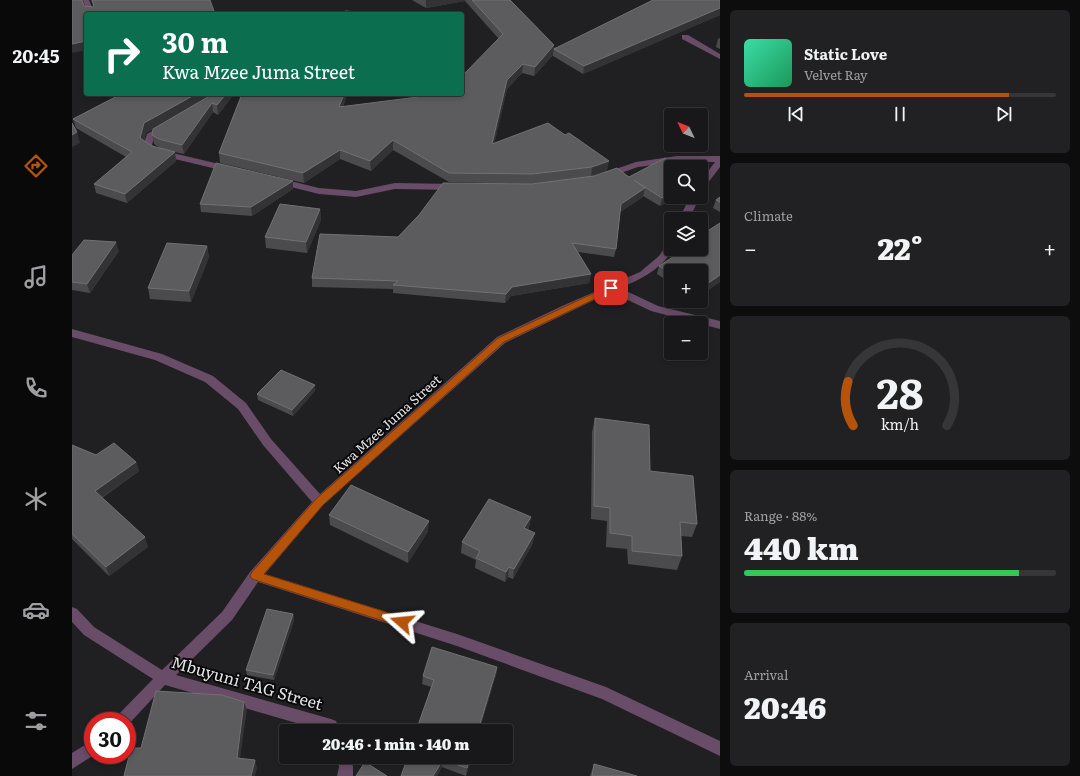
<!DOCTYPE html>
<meta charset="utf-8">
<style>
:root{--surface:#18171a;--page:#212023;--text:#f1f3f6;--muted:#9f9fa2;--line:#363639;--accent:#b45309}
body{margin:0;font-family:Literata,serif;background:var(--page);color:var(--text);height:100vh;display:flex;flex-direction:column;font-size:15px;white-space:nowrap}
*{box-sizing:border-box;margin:0}
p{font-size:13px;color:var(--muted)}
.icon{flex:none;width:22px;height:22px;fill:none;stroke:currentColor;stroke-width:2;stroke-linecap:round;stroke-linejoin:round}
.map{position:relative;flex:1;overflow:hidden}
.details{display:flex;flex-direction:column;gap:10px;padding:10px;background:#0d0d0e;width:360px}
.details>*{flex:none}
.banner{position:absolute;left:12px;top:12px;width:380px;height:84px;border-radius:4px;box-shadow:0 2px 6px #0003,0 0 0 1px var(--line);background:#0b6e4f;color:#fff;overflow:hidden}
.needle{width:26px;rotate:313deg}
.buttons{position:absolute;left:592px;top:108px;display:grid;gap:8px}
.buttons a{display:grid;place-items:center;width:44px;height:44px;border-radius:4px;background:var(--surface);box-shadow:0 2px 6px #0003,0 0 0 1px var(--line);font-size:20px}
.speed{position:absolute;left:12px;top:712px;display:flex;gap:8px;font-size:20px;font-weight:700;text-align:center}
.speed>*{display:grid;place-content:center;width:52px;height:52px;border-radius:50%;background:var(--surface);box-shadow:0 2px 6px #0003,0 0 0 1px var(--line);line-height:1}
.speed .limit{border:6px solid #d22;background:#fff;color:#111}
.pin{position:absolute;display:grid;place-items:center;width:34px;height:34px;color:#fff;margin:-17px;border-radius:8px;box-shadow:0 2px 6px #0006}
.me{position:absolute;width:44px;margin:-22px;rotate:288deg;stroke-linejoin:round;filter:drop-shadow(0 0 3px #0008)}
.turn{display:flex;align-items:center;gap:14px;height:84px;padding:0 12px;font-size:18px}
.turn .icon{width:52px;height:52px;stroke-width:2.5}
.turn b{display:block;font-size:28px;line-height:34px}
.big{font-size:30px;font-weight:800;line-height:1.1}
.details .card{flex:1;display:flex;flex-direction:column;justify-content:center;gap:6px;min-width:0;padding:0 14px;border-radius:6px;background:var(--page)}
.details .dial{align-items:center;gap:0}
.dial svg{height:104px;overflow:visible;fill:none;stroke:var(--line);stroke-width:7;stroke-linecap:round;text-anchor:middle}
.dial text{fill:var(--text);stroke:none}
.song{display:flex;align-items:center;gap:12px}
.cover{width:48px;height:48px;border-radius:6px;background:linear-gradient(135deg,hsl(160 70% 55%),hsl(150 70% 35%))}
.played{height:4px;border-radius:2px;background:linear-gradient(90deg,var(--accent) 85%,var(--line) 85%)}
.keys{display:flex;justify-content:space-around;direction:ltr}
.heat{display:flex;justify-content:space-between;align-items:center;font-size:22px;direction:ltr}
.charge{height:6px;border-radius:3px;background:linear-gradient(90deg,#34c759 88%,var(--line) 0)}
.trip{position:absolute;left:207px;top:724px;width:234px;height:40px;border-radius:4px;background:var(--surface);box-shadow:0 2px 6px #0003,0 0 0 1px var(--line);font-weight:800;line-height:40px;text-align:center}
main{display:flex;flex:1;min-height:0}
.tab-bar{display:flex;flex-direction:column;width:72px;justify-content:space-around;align-items:center;background:#0a090a;color:var(--muted)}
.tab-bar .icon{width:28px;height:28px}
.tab-bar .selected{color:var(--accent)}
.tab-bar b{font-size:18px;color:var(--text)}
.map>svg:first-child{display:block}
.lines{fill:none;stroke-linecap:round;stroke-linejoin:round}
.minor{fill:#694c67;fill-rule:evenodd}
.wall{fill:#4b4b4e;fill-rule:evenodd}
.shaded-wall{fill:#333336}
.building{fill:#5c5c5e;stroke:#717173}
.route{fill:#b45309;stroke:#753606}
.labels{text-anchor:middle;stroke-width:4;stroke-linejoin:round;paint-order:stroke}
.street-label{font-size:13px;fill:#e3e2e4;stroke:#0a090a}
.near-street-label{font-size:16px;fill:#e3e2e4;stroke:#0a090a}
</style>
<main>
<nav class="tab-bar">
<b>20:45</b>
<svg class="icon selected" aria-label="directions" viewBox="0 0 24 24"><path d="M12 3l9 9-9 9-9-9zM9 14v-3h6M13 9l2 2-2 2"/></svg>
<svg class="icon" aria-label="music" viewBox="0 0 24 24"><path d="M9 18V5l10-2v13"/><circle cx="6" cy="18" r="3"/><circle cx="16" cy="16" r="3"/></svg>
<svg class="icon" aria-label="phone" viewBox="0 0 24 24"><path d="M5 4h4l2 5-3 2q2 4 5 5l2-3 5 2v4C11 20 4 13 5 4z"/></svg>
<svg class="icon" aria-label="climate" viewBox="0 0 24 24"><path d="M12 3v18M4 7l16 10M4 17L20 7"/></svg>
<svg class="icon" aria-label="car" viewBox="0 0 24 24"><path d="M5 17H2v-5l4-1 3-4h7l3 4 3 1v5h-3M9 17h6M6 11h13"/><circle cx="7" cy="17" r="2"/><circle cx="17" cy="17" r="2"/></svg>
<svg class="icon" aria-label="filters" viewBox="0 0 24 24"><path d="M4 7h16M4 17h16"/><circle cx="9" cy="7" r="2"/><circle cx="15" cy="17" r="2"/></svg>
</nav>
<div class="map">
<svg width="648" height="776" viewBox="0 0 648 776">
<rect width="100%" height="100%" fill="#201f22"/>
<g class="lines">
<path class="minor" d="M11 0H17L23 14H15Z
M610 35H616L648 54V59L610 39Z
M89 126H92L96 128 82 137 80 145 88 150 160 167 161 169 157 172 82 154 72 148 71 146 75 134Z
M605 156H648V167L632 188 629 189V180L643 162H605L566 167 535 178 531 175 532 173 564 162Z
M206 178 247 188 284 191 323 183 383 184 387 187 383 190 323 189 284 197 247 194 203 183 202 181Z
M618 197H628L617 219H607Z
M599 242V249H601C589 270 569 279 548 288L586 306 648 321V329L579 311 539 292 433 343 251 505 193 574 385 634 534 687 648 741V756L530 699 385 646 186 582 160 620 104 675 259 719 264 721 269 731H252L93 685 55 726V721H43L45 716 81 679 12 635 0 622V607L5 609 22 627 90 670 150 612 178 572 240 502 191 445 166 409 133 382 83 360 0 337V329L90 354 141 376 174 403 199 439 248 494 425 337 490 306 568 272 587 256 596 243Z
M21 740V755H22L0 769V753Z
M265 757H279L281 767V776H265L267 767Z"/>
</g>
<path class="wall" d="M19 0H138L14 14 12 6 21 7V6Z
M340 0H438L482 48 648 0V15L511 74 481 56V55L462 76 450 73 435 89 422 144 535 171 519 176 557 177 599 197H605L588 206 571 196V197L548 212 544 249 542 257 506 252 519 274 517 283 439 296 433 303 321 293V289L240 287V278L326 237 460 184 508 178 459 184 377 182 321 150 299 171 268 159 232 183 148 163 147 153 170 94H275L271 107 390 94 427 39 393 1 354 8Z
M648 38V49L644 47 646 39Z
M49 94H162L146 115 141 112 112 154 103 152 104 161 55 203 24 193 22 184 54 157 4 128 1 119ZM84 127 80 135 82 144 88 148 80 146 72 141 74 133Z
M221 189 180 216 129 212 128 204Z
M648 197V212L641 208 644 200Z
M248 209 249 220 235 253 194 248 193 237Z
M135 246 137 257 119 302 78 299 76 288Z
M629 249 648 282 629 295V271H599V283L585 274 587 266Z
M47 251 18 293 0 290V255Z
M243 391 221 416 186 400 185 394Z
M523 418 578 471 625 524 620 537 609 536 610 556 605 570 556 564 555 549 534 547 535 521 519 519 520 432Z
M0 445 24 455 64 462 67 471 30 498 76 547 37 576 0 539Z
M257 515 356 531 336 563 258 525Z
M459 517 457 527 456 530 461 543 441 579 436 577 433 582 403 568 404 560 389 553 390 542Z
M221 614 222 620 202 680 175 675 174 670Z
M425 667 424 675 407 731H344L359 687 350 684 351 676Z
M336 757H400L394 776 370 767 365 776H329Z
M522 764 565 776H518Z"/>
<path class="shaded-wall" d="M354 0H393V1L354 8Z
M648 8V15L511 74 512 66Z
M14 41V50L0 53V44Z
M482 45 481 55 462 76 463 67Z
M451 64 450 73 435 89 420 154V144L435 80Z
M124 94H142L74 133 70 147 68 138 72 123Z
M154 94H162L146 115 145 105Z
M272 94H275L267 116V107Z
M140 103 141 112 112 154 110 145Z
M5 132 8 143 0 147V135Z
M321 140V150L299 171 298 161Z
M268 150V159L232 183 231 173Z
M103 152 104 161 55 203 53 194Z
M537 161 535 171 519 177 520 167Z
M221 181V189L180 216 179 207Z
M573 188 571 197 547 213 549 204Z
M599 193V197H605L588 206 590 198Z
M248 209 249 220 235 253 234 242Z
M44 242 47 251 18 293 15 284Z
M135 246 137 257 119 302 117 291Z
M519 274 517 283 439 296 433 303 434 294 440 287Z
M648 275V282L629 295V288Z
M243 385V391L221 416 220 410Z
M64 462 67 471 26 500 23 491Z
M459 517 457 527 451 538 452 528Z
M357 521 356 531 336 563V552Z
M463 533 461 543 441 579 442 569Z
M73 537 76 547 37 576 34 567Z
M437 567 436 577 433 582 434 572Z
M221 614 222 620 202 680 201 675Z
M425 667 424 675 407 731H406Z
M172 702 175 710 167 766 165 758Z
M398 757H400L394 776 395 768Z
M183 760 185 768 183 776H179Z
M371 760 370 767 365 776H361Z"/>
<path class="building" d="M0 0H10L12 6 21 7 22 5 20 0H138L143 14H14V41L0 44Z
M400 0H438L482 45 463 67 451 64 435 80 420 144 476 123 493 135 497 133 537 161 520 167 460 174 377 173 321 140 298 161 268 150 231 173 147 153 170 94H272L267 107 346 97 347 94H390V76L431 34Z
M581 0H648V8L512 66 482 49Z
M273 11 302 13V14H271Z
M217 12 221 14H201Z
M49 94H124L72 123 68 138 80 146 103 152 53 194 22 184 60 152 1 119Z
M141 94H154L145 105 140 103 110 145 87 139 80 135 81 129Z
M0 123 5 132 0 135Z
M593 158 608 167H599V193L590 198 562 180 573 188 549 204 544 249 500 243 519 274 440 287 434 294 321 285 326 281 240 278 248 234 326 237 347 215 371 183 460 184 522 176 545 168 557 177Z
M144 163 221 181 179 207 128 204Z
M648 197V202L644 200Z
M208 204 248 209 234 242 193 237Z
M648 223V275L629 288V271H599V273L587 266 613 249H629V235Z
M12 240 44 242 15 284 0 282V255Z
M95 243 135 246 117 291 76 288Z
M209 370 243 385 220 410 185 394Z
M523 418 577 425 578 471 621 476 625 524 608 522 610 556 560 551V536L538 533V508L522 506Z
M42 443 64 462 23 491 73 537 34 567 0 534V445L24 455Z
M279 485 357 521 336 552 257 515Z
M417 499 459 517 452 528 463 533 442 569 437 567 434 572 404 558 408 551 390 542Z
M195 609 221 614 201 675 174 670Z
M360 647 425 667 406 731H344L362 680 351 676Z
M84 691 150 695 172 702 165 758 183 760 179 776H52L59 748H69Z
M336 757H398L395 768 371 760 361 776H329Z
M293 762 315 776H284Z
M522 764 565 776H520Z"/>
<path class="route" d="M539 285 543 288 542 290 432 342 251 505 192 574 330 617 334 619 336 622 334 626 330 627 180 579 178 576 180 572 244 499 426 338Z"/>
<g class="labels">
<g class="street-label">
<text transform="translate(315 424) rotate(-42)" y="5">Kwa Mzee Juma Street</text>
</g>
<g class="near-street-label">
<text transform="translate(175 683) rotate(16)" y="6">Mbuyuni TAG Street</text>
</g>
</g>
</svg>
<div class="buttons">
<a><svg class="needle" viewBox="-14 -14 28 28"><path d="M0-13l5 13h-10z" fill="#e53935"/><path d="M0 13l5-13h-10z" fill="#9f9fa2"/></svg></a>
<a><svg class="icon" aria-label="search" viewBox="0 0 24 24"><circle cx="10" cy="10" r="6"/><path d="M15 15l6 6"/></svg></a>
<a><svg class="icon" aria-label="layers" viewBox="0 0 24 24"><path d="M12 4l9 5-9 5-9-5zM3 14l9 5 9-5"/></svg></a>
<a>+</a>
<a>−</a>
</div>
<div class="speed"><div class="limit">30</div></div>
<div class="pin" style="left:539px;top:288px;background:#d93025"><svg class="icon" aria-label="arrive" viewBox="0 0 24 24"><path d="M6 21V4h12l-3 4 3 4H6"/></svg></div>
<svg class="me" style="left:330px;top:622px" viewBox="-20 -20 40 40"><path d="M0-17L14 15 0 8-14 15z" fill="#b45309" stroke="#fff" stroke-width="4"/></svg>
<div class="trip">20:46 · 1 min · 140 m</div>
<div class="banner">
<div class="turn"><svg class="icon" aria-label="right" viewBox="0 0 24 24"><path d="M7 20v-9h11M14 6l5 5-5 5"/></svg><div><b>30 m</b>Kwa Mzee Juma Street</div></div>
</div>
</div>
<section class="details">
<div class="card">
<div class="song"><i class="cover"></i><div><b>Static Love</b><p>Velvet Ray</p></div></div>
<div class="played"></div>
<div class="keys"><svg class="icon" aria-label="previous" viewBox="0 0 24 24"><path d="M18 5L8 12l10 7zM5 5v14"/></svg><svg class="icon" aria-label="pause" viewBox="0 0 24 24"><path d="M8 5v14M16 5v14"/></svg><svg class="icon" aria-label="next" viewBox="0 0 24 24"><path d="M6 5l10 7-10 7zM19 5v14"/></svg></div>
</div>
<div class="card"><p>Climate</p>
<div class="heat"><a>−</a><b class="big">22°</b><a>+</a></div>
</div>
<div class="card dial"><svg viewBox="0 0 100 80">
<path d="M14 69A42 42 0 1 1 86 69"/>
<path d="M14 69A42 42 0 0 1 10 35" stroke="#b45309"/>
<text x="50" y="56" font-size="32" font-weight="700">28</text>
<text x="50" y="72" font-size="11">km/h</text>
</svg></div>
<div class="card"><p>Range · 88%</p><b class="big">440 km</b><div class="charge"></div></div>
<div class="card"><p>Arrival</p><b class="big">20:46</b></div>
</section>
</main>
